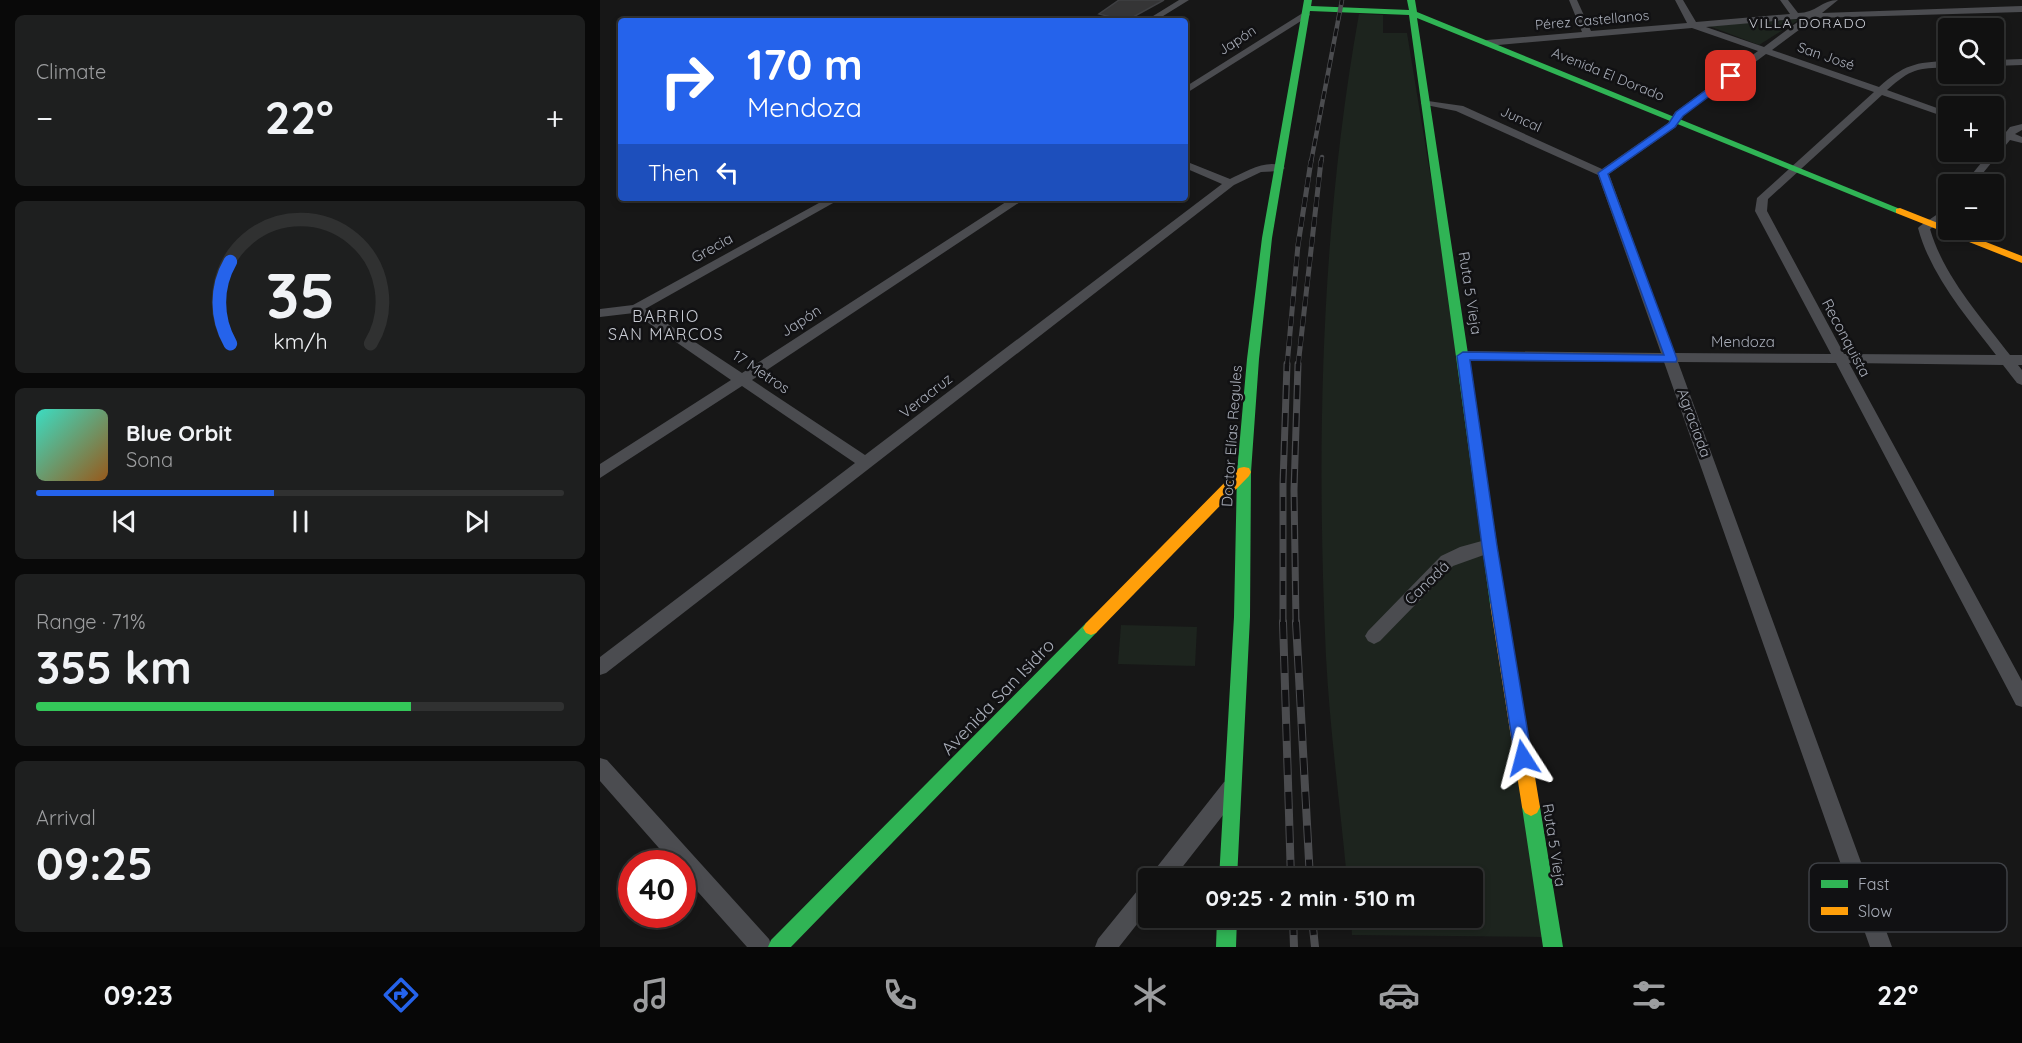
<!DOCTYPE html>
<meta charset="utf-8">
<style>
:root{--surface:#111;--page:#1e1f1f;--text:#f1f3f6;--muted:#9c9d9f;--line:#303131;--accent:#2563eb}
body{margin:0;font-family:Quicksand,sans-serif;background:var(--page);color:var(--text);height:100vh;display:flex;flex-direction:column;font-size:22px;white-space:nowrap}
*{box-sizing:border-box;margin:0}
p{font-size:20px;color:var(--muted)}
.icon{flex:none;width:33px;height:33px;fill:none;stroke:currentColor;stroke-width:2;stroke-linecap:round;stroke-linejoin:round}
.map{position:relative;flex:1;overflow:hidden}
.side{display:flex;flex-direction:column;gap:15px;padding:15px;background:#090909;width:600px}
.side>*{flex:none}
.hud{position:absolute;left:18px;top:18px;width:570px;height:183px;border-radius:6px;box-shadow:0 3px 9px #0003,0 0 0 2px var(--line);background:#2563eb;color:#fff;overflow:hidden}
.tools{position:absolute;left:1338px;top:18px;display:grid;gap:12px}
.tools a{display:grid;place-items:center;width:66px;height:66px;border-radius:6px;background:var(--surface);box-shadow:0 3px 9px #0003,0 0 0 2px var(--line);font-size:30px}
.speed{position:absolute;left:18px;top:850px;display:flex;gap:12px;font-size:30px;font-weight:700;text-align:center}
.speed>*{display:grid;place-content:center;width:78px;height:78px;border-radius:50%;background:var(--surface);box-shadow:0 3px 9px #0003,0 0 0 2px var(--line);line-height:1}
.speed .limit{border:9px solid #d22;background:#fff;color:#111}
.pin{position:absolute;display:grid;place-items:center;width:51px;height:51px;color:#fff;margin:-26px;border-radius:12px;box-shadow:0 3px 9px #0006}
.me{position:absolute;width:66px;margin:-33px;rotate:351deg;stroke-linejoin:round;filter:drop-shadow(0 0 4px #0008)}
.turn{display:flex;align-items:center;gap:21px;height:126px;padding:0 30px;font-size:27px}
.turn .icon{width:78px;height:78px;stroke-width:2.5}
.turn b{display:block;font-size:42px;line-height:51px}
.then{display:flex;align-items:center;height:57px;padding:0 30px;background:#0003;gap:12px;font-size:22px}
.big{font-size:45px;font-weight:700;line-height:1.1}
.side .widget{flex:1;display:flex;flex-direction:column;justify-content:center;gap:9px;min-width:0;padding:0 21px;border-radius:9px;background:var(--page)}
.side .dial{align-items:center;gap:0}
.dial svg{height:156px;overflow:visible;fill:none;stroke:var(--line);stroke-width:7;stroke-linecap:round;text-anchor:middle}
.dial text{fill:var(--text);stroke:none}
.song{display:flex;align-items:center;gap:18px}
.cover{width:72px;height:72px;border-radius:9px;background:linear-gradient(135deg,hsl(170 70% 55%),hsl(30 70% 35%))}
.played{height:6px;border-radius:3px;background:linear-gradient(90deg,var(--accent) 45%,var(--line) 45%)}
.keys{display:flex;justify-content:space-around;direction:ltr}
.heat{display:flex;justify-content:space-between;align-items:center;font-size:33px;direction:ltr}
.charge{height:9px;border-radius:4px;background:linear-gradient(90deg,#34c759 71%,var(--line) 0)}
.trip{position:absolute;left:538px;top:868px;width:345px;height:60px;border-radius:6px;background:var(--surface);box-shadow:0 3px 9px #0003,0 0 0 2px var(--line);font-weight:700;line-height:60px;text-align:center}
.tabs{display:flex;height:96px;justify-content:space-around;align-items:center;background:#070707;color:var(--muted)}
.tabs .icon{width:42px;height:42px}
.tabs .active{color:var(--accent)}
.tabs b{font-size:27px;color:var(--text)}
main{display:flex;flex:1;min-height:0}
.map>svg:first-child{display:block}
.green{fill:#1d241e}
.building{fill:#353536;stroke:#3f4043;stroke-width:1.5}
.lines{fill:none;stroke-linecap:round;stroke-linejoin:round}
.street{fill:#4b4c50;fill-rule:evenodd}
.fast{fill:#30b455;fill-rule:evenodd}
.slow{fill:#ff9f0a;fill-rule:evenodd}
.rail-far3-casing{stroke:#4b4c4f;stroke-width:4.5}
.rail-far2-casing{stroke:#4b4c4f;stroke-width:5}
.rail-far1-casing{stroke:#4b4c4f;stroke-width:7}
.rail-casing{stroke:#4b4c4f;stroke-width:8}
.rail-far3{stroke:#111113;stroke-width:3;stroke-dasharray:8;stroke-linecap:butt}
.rail-far2{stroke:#111113;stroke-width:4;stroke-dasharray:10;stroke-linecap:butt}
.rail-far1{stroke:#111113;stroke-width:4.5;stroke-dasharray:14;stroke-linecap:butt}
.rail{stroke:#111113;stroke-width:6;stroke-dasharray:17;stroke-linecap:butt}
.route{fill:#2563eb;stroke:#184099;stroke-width:1.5}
.labels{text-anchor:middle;stroke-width:5;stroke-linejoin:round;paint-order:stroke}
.far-street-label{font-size:14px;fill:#a8adb8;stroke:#111113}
.far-neighbourhood-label{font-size:14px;letter-spacing:1.5px;fill:#c9ccd4;stroke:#111113}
.street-label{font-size:15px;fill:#a8adb8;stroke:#111113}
.neighbourhood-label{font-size:16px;letter-spacing:1.5px;fill:#c9ccd4;stroke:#111113}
.near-street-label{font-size:18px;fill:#a8adb8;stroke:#111113}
.key{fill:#111113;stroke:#3e4045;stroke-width:1.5}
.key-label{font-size:16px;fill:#a8adb8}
</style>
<main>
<section class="side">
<div class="widget"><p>Climate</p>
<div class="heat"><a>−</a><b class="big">22°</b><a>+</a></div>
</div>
<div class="widget dial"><svg viewBox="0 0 100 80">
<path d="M14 69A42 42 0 1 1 86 69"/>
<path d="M14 69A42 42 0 0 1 14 27" stroke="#2563eb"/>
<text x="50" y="56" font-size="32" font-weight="700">35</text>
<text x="50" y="72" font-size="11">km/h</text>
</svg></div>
<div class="widget">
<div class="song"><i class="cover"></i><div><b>Blue Orbit</b><p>Sona</p></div></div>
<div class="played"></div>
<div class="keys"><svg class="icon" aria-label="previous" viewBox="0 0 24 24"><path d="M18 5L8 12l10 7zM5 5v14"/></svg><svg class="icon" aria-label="pause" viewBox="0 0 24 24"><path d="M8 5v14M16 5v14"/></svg><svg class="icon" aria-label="next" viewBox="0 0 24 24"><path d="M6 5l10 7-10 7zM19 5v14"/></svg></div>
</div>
<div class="widget"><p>Range · 71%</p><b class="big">355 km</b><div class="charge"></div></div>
<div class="widget"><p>Arrival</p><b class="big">09:25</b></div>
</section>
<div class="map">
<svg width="1422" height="947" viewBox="0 0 1422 947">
<rect width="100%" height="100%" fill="#171717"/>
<path class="green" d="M759 14 783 15V33H807L845 265 942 937 752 935 751 918H873V879H747C740 805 730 731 726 657 716 442 721 226 759 14Z
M1196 19 1197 21 1159 45 1109 26Z
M521 625 597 627 595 666 518 664Z"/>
<path class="building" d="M519 0H564L526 21 499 14Z"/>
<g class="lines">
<path class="street" d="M579 0H589L555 21H545Z
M969 0H977L991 31 1087 23 1075 0H1083L1096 22 1190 14 1180 0H1188L1198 13C1216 13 1222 0 1238 0L1222 13 1422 6V12L1215 18 1172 50 1279 87C1304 65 1315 62 1348 61V67C1316 69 1312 68 1287 90L1348 112V118L1282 95 1168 199 1167 211 1244 354 1396 355C1366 316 1331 276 1318 228L1320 226 1348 207 1347 219 1330 229C1344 277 1381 317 1410 355H1422V365H1418L1422 370V385L1417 383 1403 365 1249 363 1422 681V707L1416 705 1236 363 1078 362 1292 947H1270L1064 362 863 361 856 356 863 351 1061 353 998 175 856 111 821 104V100L863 106 1002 169 1068 123 1075 112 1158 51 1092 28 887 46 882 43 887 40 982 32ZM1203 18 1164 47 1106 27 1196 19ZM1166 54 1274 92 1157 198 1155 211 1231 354 1074 353 1009 174 1076 127 1083 116Z
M706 11 710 14 709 16 585 94V87Z
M1422 59V65L1394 66V60Z
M1422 124V130L1415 134 1422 137V143L1410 140 1374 184H1364L1390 152H1394V147L1402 137 1394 134V128L1406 132 1410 127Z
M585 161 630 179C645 172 670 157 685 168L680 171 661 172 634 185 6 673 0 675V657L255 463 142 386 0 478V464L131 380 34 313 0 317V309L33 305 228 198H242L45 309 142 373 412 198H426L152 380 265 455 622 184 585 168Z
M889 539 895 541 897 546 895 551 853 566 780 641 774 644 768 641 765 636 768 631 841 556 860 547Z
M0 758 7 760 169 939 172 947H147L82 874V864H73L0 781Z
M631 779 638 782 641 789 638 796 573 879H550L553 872 624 782Z
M549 882V909L519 947H495L498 939 542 885Z"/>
<path class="fast" d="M704 0H712L711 6 809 10 807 0H815L817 12 1305 211 1304 213H1296L817 18 906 604 903 609 898 611 893 609 890 604 809 15 710 11 672 238 659 359 651 472 650 617 637 879H619L634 617 637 472 647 359 662 238Z
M491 621 496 623 499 628 496 633 191 947H168L171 940 486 623Z
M931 798 937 801 940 807 963 947H943L922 807 925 801Z
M617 918H637L636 947H616Z"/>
<path class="slow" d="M1300 208 1348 227V230H1355L1422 256V263L1296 213V209Z
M644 467 649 468 651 472 649 476 496 633 491 635 486 633 483 628 486 623 639 468Z
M898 597 903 599 906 604 940 807 937 813 931 816 925 813 922 807 890 604 893 599Z"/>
<g class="rail-far3-casing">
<path id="rail-far3" d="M711 162 742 0
M721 162 722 157"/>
</g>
<g class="rail-far2-casing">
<path id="rail-far2" d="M687 366 698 245 711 161
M698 366 721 161"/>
</g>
<g class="rail-far1-casing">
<path id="rail-far1" d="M683 623V483L687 364
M696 623 694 490 698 364"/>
</g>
<g class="rail-casing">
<path id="rail" d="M683 622 691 879
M696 622 710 879
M693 918 694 947
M712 918 715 947"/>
</g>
<use href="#rail-far3" class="rail-far3"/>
<use href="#rail-far2" class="rail-far2"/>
<use href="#rail-far1" class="rail-far1"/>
<use href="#rail" class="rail"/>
</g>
<path class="route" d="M1128 74 1136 76 1083 116 1075 127 1008 174 1077 359 1076 362 870 360 897 546 932 758 929 764 923 767 917 764 915 758 882 546 857 356 863 352 1064 355 998 173 1069 123 1076 112Z"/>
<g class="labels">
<g class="far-street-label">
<text transform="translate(992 20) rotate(-5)" y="5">Pérez Castellanos</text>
<text transform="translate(637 40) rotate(-33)" y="5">Japón</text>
<text transform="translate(1226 56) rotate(19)" y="5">San José</text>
<text transform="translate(1008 74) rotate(22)" y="5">Avenida El Dorado</text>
<text transform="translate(921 119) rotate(24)" y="5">Juncal</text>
</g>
<g class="far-neighbourhood-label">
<text x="1208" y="28">VILLA DORADO</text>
</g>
<g class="street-label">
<text transform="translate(112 248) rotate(-29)" y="5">Grecia</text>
<text transform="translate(870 293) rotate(81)" y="5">Ruta 5 Vieja</text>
<text transform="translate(201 321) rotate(-33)" y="5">Japón</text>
<text transform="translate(1246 338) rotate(62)" y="5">Reconquista</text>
<text x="1143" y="347">Mendoza</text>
<text transform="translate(161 372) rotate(34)" y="5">17 Metros</text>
<text transform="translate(326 396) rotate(-38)" y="5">Veracruz</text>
<text transform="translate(1094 423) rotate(70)" y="5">Agraciada</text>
<text transform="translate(632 436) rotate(-86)" y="5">Doctor Elías Regules</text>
<text transform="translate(827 583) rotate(-44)" y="5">Canadá</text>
<text transform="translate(954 845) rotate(81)" y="5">Ruta 5 Vieja</text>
</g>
<g class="neighbourhood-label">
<text x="66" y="322">BARRIO<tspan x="66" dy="18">SAN MARCOS</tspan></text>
</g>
<g class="near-street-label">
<text transform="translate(398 697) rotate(-46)" y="6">Avenida San Isidro</text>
</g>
</g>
<rect x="1209" y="863" width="198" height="69" rx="9" class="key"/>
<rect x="1221" y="880" width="27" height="8" fill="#30b455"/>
<rect x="1221" y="907" width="27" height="8" fill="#ff9f0a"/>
<g class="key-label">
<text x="1258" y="890">Fast</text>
<text x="1258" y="917">Slow</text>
</g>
</svg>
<div class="tools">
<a><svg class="icon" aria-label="search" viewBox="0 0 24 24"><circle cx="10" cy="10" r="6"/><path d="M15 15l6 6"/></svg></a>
<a>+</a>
<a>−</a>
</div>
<div class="speed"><div class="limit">40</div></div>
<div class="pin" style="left:1131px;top:76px;background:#d93025"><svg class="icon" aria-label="arrive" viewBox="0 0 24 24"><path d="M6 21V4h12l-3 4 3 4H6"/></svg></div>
<svg class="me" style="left:923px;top:758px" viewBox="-20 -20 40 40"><path d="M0-17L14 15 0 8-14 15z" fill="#2563eb" stroke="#fff" stroke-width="4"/></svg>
<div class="trip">09:25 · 2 min · 510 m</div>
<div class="hud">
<div class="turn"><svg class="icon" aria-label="right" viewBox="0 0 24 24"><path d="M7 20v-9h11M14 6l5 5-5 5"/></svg><div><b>170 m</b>Mendoza</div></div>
<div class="then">Then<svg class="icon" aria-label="left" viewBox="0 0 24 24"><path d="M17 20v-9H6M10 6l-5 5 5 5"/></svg></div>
</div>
</div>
</main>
<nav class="tabs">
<b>09:23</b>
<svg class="icon active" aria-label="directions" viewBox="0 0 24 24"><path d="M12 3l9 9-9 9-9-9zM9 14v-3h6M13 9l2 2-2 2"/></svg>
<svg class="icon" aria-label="music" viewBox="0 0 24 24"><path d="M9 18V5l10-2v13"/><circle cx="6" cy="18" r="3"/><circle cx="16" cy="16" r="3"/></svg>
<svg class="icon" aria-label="phone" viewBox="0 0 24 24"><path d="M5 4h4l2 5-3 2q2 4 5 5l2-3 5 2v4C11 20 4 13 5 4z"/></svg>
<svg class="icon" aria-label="climate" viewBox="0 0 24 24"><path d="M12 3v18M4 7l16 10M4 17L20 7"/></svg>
<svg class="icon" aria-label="car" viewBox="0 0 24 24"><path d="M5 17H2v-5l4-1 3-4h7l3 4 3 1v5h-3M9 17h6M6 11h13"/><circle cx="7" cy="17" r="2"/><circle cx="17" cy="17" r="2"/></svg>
<svg class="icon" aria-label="filters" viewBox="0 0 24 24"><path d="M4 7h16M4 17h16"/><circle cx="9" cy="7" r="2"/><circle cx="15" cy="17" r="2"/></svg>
<b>22°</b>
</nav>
